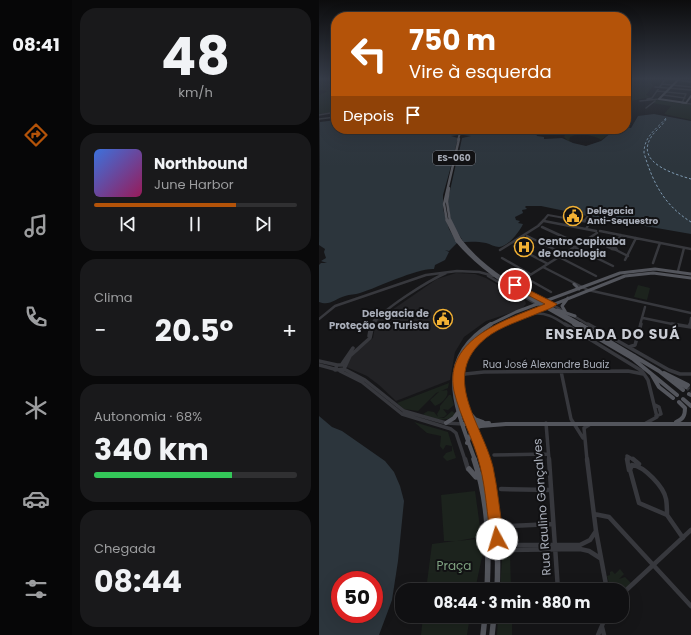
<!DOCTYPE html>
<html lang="pt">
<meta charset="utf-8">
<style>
:root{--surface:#101012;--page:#19191b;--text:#f1f3f6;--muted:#9c9d9f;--line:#303032;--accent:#b45309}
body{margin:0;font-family:Poppins,sans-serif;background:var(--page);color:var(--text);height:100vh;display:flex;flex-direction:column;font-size:15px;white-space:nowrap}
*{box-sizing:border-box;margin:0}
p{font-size:13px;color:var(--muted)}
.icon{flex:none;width:22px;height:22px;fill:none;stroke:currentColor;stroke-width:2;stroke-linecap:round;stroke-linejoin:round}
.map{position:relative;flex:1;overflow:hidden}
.panel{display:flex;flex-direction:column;gap:8px;padding:8px;background:#09090a;width:247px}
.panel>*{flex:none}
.hud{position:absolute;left:12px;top:12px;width:300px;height:122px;border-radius:16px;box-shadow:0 4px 16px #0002,0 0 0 1px var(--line);background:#b45309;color:#fff;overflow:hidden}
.speed{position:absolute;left:12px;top:571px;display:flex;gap:8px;font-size:20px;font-weight:700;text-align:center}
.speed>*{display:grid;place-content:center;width:52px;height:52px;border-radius:50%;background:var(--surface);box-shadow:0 4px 16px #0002,0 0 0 1px var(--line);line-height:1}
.speed .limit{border:6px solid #d22;background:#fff;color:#111}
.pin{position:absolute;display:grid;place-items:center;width:34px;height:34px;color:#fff;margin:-17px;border:2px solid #fff;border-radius:50%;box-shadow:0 1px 4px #0007}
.me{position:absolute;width:44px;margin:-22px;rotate:354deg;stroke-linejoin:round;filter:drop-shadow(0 0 3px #0008)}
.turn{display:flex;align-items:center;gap:14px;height:84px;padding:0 12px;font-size:18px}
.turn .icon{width:52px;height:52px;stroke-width:2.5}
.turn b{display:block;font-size:28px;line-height:34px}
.then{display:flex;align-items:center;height:38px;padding:0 12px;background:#0003;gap:8px;font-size:15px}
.big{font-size:30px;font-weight:700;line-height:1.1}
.panel .widget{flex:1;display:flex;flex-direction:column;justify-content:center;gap:6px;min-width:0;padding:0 14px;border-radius:16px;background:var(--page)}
.panel .dial{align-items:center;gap:0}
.dial b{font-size:52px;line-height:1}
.song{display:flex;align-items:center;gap:12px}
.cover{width:48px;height:48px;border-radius:6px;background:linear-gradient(135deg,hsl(220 70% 55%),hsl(330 70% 35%))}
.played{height:4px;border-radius:2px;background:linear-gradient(90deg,var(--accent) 70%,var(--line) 70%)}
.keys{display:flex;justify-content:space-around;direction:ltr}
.heat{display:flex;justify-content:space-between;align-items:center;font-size:22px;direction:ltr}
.charge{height:6px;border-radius:3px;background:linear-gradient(90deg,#34c759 68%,var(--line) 0)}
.trip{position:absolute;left:76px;top:583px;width:234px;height:40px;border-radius:16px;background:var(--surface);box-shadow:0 4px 16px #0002,0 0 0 1px var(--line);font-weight:700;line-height:40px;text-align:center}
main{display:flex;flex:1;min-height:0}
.dock{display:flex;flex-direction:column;width:72px;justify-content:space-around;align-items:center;background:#060607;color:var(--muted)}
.dock .icon{width:28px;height:28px}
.dock .current{color:var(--accent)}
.dock b{font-size:18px;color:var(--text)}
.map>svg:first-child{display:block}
.built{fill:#222225}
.green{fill:#1c231d}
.water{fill:#2c353c;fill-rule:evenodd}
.pier{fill:#161618}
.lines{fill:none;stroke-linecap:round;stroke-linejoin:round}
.ferry{stroke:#7f9bb3;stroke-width:1;stroke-dasharray:2.5 2;stroke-linecap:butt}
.major-tunnel{stroke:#333438;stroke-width:4;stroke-dasharray:4 2;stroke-linecap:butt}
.minor-far4{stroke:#37383d;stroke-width:1.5}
.minor-far3{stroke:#37383d;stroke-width:2}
.minor-far2{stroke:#37383d;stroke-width:2.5}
.minor-far1{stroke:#37383d;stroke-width:3.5}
.minor{stroke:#37383d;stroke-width:4.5}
.major-far4{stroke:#53555c;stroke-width:2}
.major-far3{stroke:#53555c;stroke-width:2.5}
.major-far2{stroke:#53555c;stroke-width:3}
.major-far1{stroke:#53555c;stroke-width:4}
.major{stroke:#53555c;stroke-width:5.5}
.major-bridge-far1{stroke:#53555c;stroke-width:3}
.major-bridge{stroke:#53555c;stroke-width:4}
.route{fill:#b45309;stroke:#753606}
.labels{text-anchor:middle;stroke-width:4;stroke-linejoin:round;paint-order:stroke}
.shield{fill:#111113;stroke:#7b7e86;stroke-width:1}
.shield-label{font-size:9px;font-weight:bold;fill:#a8adb8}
.far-poi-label{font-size:9px;font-weight:bold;fill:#a8adb8;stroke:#111113;text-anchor:start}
.poi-label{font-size:10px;font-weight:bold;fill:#a8adb8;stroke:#111113;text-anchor:start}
.street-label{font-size:10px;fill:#a8adb8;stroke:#111113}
.near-street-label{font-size:12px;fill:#a8adb8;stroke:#111113}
.near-park-label{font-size:12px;fill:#7fa381;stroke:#111113}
.district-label{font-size:14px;font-weight:bold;letter-spacing:1px;fill:#c9ccd4;stroke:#111113}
</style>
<main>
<nav class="dock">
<b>08:41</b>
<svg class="icon current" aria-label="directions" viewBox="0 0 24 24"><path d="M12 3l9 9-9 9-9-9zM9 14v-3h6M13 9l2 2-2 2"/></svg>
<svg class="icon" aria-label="music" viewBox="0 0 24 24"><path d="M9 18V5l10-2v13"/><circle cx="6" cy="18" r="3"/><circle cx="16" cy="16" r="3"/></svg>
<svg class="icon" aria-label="phone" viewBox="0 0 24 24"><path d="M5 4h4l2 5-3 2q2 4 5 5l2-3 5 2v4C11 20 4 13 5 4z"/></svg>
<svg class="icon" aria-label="climate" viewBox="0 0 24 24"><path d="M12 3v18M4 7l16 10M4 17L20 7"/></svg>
<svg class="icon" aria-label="car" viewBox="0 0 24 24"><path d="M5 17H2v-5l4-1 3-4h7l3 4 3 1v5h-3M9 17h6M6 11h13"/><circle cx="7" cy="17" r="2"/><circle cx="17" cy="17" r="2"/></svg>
<svg class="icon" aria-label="filters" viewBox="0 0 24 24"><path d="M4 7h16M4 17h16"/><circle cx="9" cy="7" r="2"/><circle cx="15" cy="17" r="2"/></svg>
</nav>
<section class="panel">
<div class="widget dial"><b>48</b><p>km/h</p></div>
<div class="widget">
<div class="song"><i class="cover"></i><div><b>Northbound</b><p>June Harbor</p></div></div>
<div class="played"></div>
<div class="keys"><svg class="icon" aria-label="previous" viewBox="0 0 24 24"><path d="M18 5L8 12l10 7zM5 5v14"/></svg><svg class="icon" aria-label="pause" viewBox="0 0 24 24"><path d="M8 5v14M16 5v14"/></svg><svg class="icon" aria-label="next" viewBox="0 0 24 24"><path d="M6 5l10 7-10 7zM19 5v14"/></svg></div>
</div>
<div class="widget"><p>Clima</p>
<div class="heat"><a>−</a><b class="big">20.5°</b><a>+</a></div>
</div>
<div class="widget"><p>Autonomia · 68%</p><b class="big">340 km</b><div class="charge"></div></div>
<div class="widget"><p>Chegada</p><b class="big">08:44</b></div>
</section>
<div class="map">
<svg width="372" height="635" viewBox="0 0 372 635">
<rect width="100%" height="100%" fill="#161618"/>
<path class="built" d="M137 273 156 274 167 278 206 301 207 304 203 309 167 321 145 337 136 352 131 380 77 401 60 385 48 376 25 366 36 352 54 338 57 321 118 279Z"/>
<path class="green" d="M0 78H17V112L0 114V95L9 91 0 90Z
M307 79 332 80 334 86 327 95 332 97 307 102Z
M338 100 372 105V120L345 114 352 106 333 103Z
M248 129H292L293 132 282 140C275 135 259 133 251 137L250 142 245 137Z
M319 285 331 288 328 300 315 297Z
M130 383 129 388 117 393 99 411 85 409 78 403Z
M128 390C131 396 122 404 116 406L111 400 121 391Z
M130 395H132L135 405 129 410 124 409 128 414 125 417H120L125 418 133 411 137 414C129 423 113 420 104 414L109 411 115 412 119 417 118 414 121 409V406Z
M95 422 129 432 137 458 128 461 124 457 127 453 133 451V446L127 445 124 450 121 446 122 436 108 433Z
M156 491 162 534 160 537 138 541 167 538 156 590H107L113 544 136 541H125L122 495Z
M191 553 192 590H181L183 559Z
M301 569 305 574 300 579 306 577 312 583 303 591V590H292L288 576 291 575V572L293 571 296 574Z
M104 616H151L148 635H102Z
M179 616H193V635H178Z"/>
<path class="water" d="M335 114 372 121V234L263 215 264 213 252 212 251 214H249L251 212 222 206H207L206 207 208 209 203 210 204 213 196 217 197 220 201 221 199 223 204 224C201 231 189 247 180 247 176 247 171 244 167 243 158 241 148 242 139 242L130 251 126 250 130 252 126 260 116 265 115 269C98 268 60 287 41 293 36 295 31 294 26 296 16 299 11 306 0 302V265L2 263H8L2 261 7 258 5 252 6 249 0 245 1 122 17 120V129H211L216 132 218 136 225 137V139L243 138 254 143 267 146 282 141 293 132 292 129H307V127L312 128 319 116Z
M0 416 13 427 23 431 66 461 75 472 81 486 85 501 79 561 73 600 60 635H0ZM21 580H55V614H21Z"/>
<path class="pier" d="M141 129H145L144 135 152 136 143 138 139 157 149 159 153 163 149 164 148 160 138 159 130 195 129 203 132 221 145 243 139 245 130 229 124 209V195L134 159 123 160 122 164 118 162 122 159 134 157 139 138 132 136 140 135Z"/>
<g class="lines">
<path class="ferry" d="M347 118C337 130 325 136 325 153 334 183 345 205 372 222
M347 119C343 127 335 131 331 139 318 163 355 174 372 179"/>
<path class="major-tunnel" d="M367 387 372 391"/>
<path class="minor-far4" d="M343 78 372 82
M343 84 372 87
M336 87 372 90
M338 91 367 94
M367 94 363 103 372 104
M344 95 366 98
M329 100 328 99 333 98 347 78
M321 101 340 99
M327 108 336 101
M0 115 17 112
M0 119 17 117"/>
<path class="minor-far3" d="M224 221 229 215 262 221
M265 221 268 217H273L271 221"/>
<path class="minor-far2" d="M257 220 270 222
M225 221 277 231
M265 221 266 220
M223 227 260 244
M267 229 272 220
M281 231 372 249
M208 236 245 254
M271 238 293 249
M195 246 229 264
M255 247 294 266
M296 247 298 250 293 249 302 235
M181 250 219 226 225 220
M297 250 309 256
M240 257 277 276
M183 258 211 274
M306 260 317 238
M334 263 341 243
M224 267 269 290 372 313
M359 271 365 248
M169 276 224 308
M207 278 232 292
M194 284 200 282 278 233
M197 286 247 312
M212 314C227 312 235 317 247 325
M253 315 270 325
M324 318 358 325
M0 319 16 306 107 275 138 271 160 272 175 276
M52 325 57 318
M54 325C61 310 111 280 127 273
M321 325 326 307
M371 325 372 318"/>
<path class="minor-far1" d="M246 324 323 371 329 380 338 417 327 423
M269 324 350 370 361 374H372
M353 324 372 327
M371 326V324
M50 336 52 324
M310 347 316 345 322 324
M0 361 18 365
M23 364 34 348
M0 365 15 369
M25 365H18L16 370 25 369 31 356 51 338 54 324
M25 369 46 380 85 411 127 423 144 424
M21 371 43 382 83 414 132 429 137 433 146 460
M242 371 252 419 264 438
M140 379 146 374 165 372 309 371 324 374
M336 405 340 407 342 414 337 416
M227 423 230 460
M175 455 229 454
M268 460 265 428 270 425
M309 460 308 456 315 460"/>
<path class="minor" d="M146 459 149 469
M230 459 239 590
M268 459 277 531 288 590
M308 459 310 470
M314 459 320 464
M313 465C325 466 345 487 347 499 348 504 348 510 348 515L320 503 311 470Z
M182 489 232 490
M275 514 290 517 372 606
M348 515 364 538
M191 526 234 524
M179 530 187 541 199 545H261L271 540 277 531
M179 550 261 549 270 551 281 558
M303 594 372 530
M283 627 285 635
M279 635 287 616"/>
<path class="major-far4" d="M361 78 340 99 367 103
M367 103 372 96
M139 140 142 129"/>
<path class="major-far3" d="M130 188 128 202 131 221
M128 221 125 204 140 139"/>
<path class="major-far2" d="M128 220 138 241
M131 220 141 240
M255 284 260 289
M238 310 256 316
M246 311 243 306 249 298
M170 325 197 312 301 273 336 269 372 274
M183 325 306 276 334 273 372 278"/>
<path class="major-far1" d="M315 356 340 371 364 390
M313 358 358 395
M345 373 369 385
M333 375 340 387 354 398
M357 380 367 387
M370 394 372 395
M364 399 372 406
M148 410 156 419 164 422
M357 422C364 419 366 416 366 408L360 402
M127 423 135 418 140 411
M144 424 170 423
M154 429 162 426 187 424H372
M148 443 154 429
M156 460C137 408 114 359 172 324
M166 460C159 439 143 411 140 390 135 359 159 335 186 324"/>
<path class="major" d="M155 459C170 502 170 545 168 590
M165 459C178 502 180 546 178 590
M150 469 157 477 164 475 167 468
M171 541 174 549 179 550
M164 635 166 616
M173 635 175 616"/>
<path class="major-bridge-far1" d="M141 240C170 278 222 301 263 325
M138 241C170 279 215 300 257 325"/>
<path class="major-bridge" d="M255 324 313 358
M261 324 315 356"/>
</g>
<linearGradient id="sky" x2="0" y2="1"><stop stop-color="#0c0c0d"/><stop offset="0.47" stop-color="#363c48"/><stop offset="1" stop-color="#363c48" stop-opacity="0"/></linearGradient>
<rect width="372" height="167" fill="url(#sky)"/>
<path class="route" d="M196 283 238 304C234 308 227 310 222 312 204 320 182 326 167 338 120 376 163 423 174 467 179 490 181 515 185 539L183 544 178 546 174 544 172 539C168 515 167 490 161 466 155 440 141 417 135 391 124 338 189 319 226 304L193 287 192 285Z"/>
<defs>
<g id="civic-ring" transform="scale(1)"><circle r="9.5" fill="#111113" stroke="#f2b134" stroke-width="1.5"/><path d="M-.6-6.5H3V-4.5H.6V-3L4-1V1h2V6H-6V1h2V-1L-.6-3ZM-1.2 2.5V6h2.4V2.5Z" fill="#f2b134"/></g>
<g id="hospital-ring" transform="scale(1)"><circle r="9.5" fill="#111113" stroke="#f2b134" stroke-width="1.5"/><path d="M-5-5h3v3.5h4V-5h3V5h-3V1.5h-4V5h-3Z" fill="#f2b134"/></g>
</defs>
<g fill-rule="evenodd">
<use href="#civic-ring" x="254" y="216"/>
<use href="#hospital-ring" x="205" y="247"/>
<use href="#civic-ring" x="124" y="319"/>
</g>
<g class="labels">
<rect class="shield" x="114" y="151" width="42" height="14" rx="3"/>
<g class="shield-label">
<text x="135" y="161">ES-060</text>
</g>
<g class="far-poi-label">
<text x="268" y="214">Delegacia<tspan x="268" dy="10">Anti-Sequestro</tspan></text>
</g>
<g class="poi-label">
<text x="219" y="245">Centro Capixaba<tspan x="219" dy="12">de Oncologia</tspan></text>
<text x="110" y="317" text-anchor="end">Delegacia de<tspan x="110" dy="12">Proteção ao Turista</tspan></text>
</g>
<g class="street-label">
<text x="227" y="368">Rua José Alexandre Buaiz</text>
</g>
<g class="near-street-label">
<text transform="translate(223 507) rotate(-94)" y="4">Rua Raulino Gonçalves</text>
</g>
<g class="near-park-label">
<text x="135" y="570">Praça</text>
</g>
<g class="district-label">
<text x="294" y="339">ENSEADA DO SUÁ</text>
</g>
</g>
</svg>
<div class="speed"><div class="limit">50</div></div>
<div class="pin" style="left:196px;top:285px;background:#d93025"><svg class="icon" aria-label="arrive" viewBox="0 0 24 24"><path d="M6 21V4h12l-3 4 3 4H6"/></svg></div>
<svg class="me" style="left:178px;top:539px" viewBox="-20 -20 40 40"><circle r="19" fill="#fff"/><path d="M0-13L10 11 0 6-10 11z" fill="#b45309"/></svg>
<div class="trip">08:44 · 3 min · 880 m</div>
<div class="hud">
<div class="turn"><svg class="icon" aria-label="left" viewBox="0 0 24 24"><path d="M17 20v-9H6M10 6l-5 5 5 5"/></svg><div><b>750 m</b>Vire à esquerda</div></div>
<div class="then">Depois<svg class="icon" aria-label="arrive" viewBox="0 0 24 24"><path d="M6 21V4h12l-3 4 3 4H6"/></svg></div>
</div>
</div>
</main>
